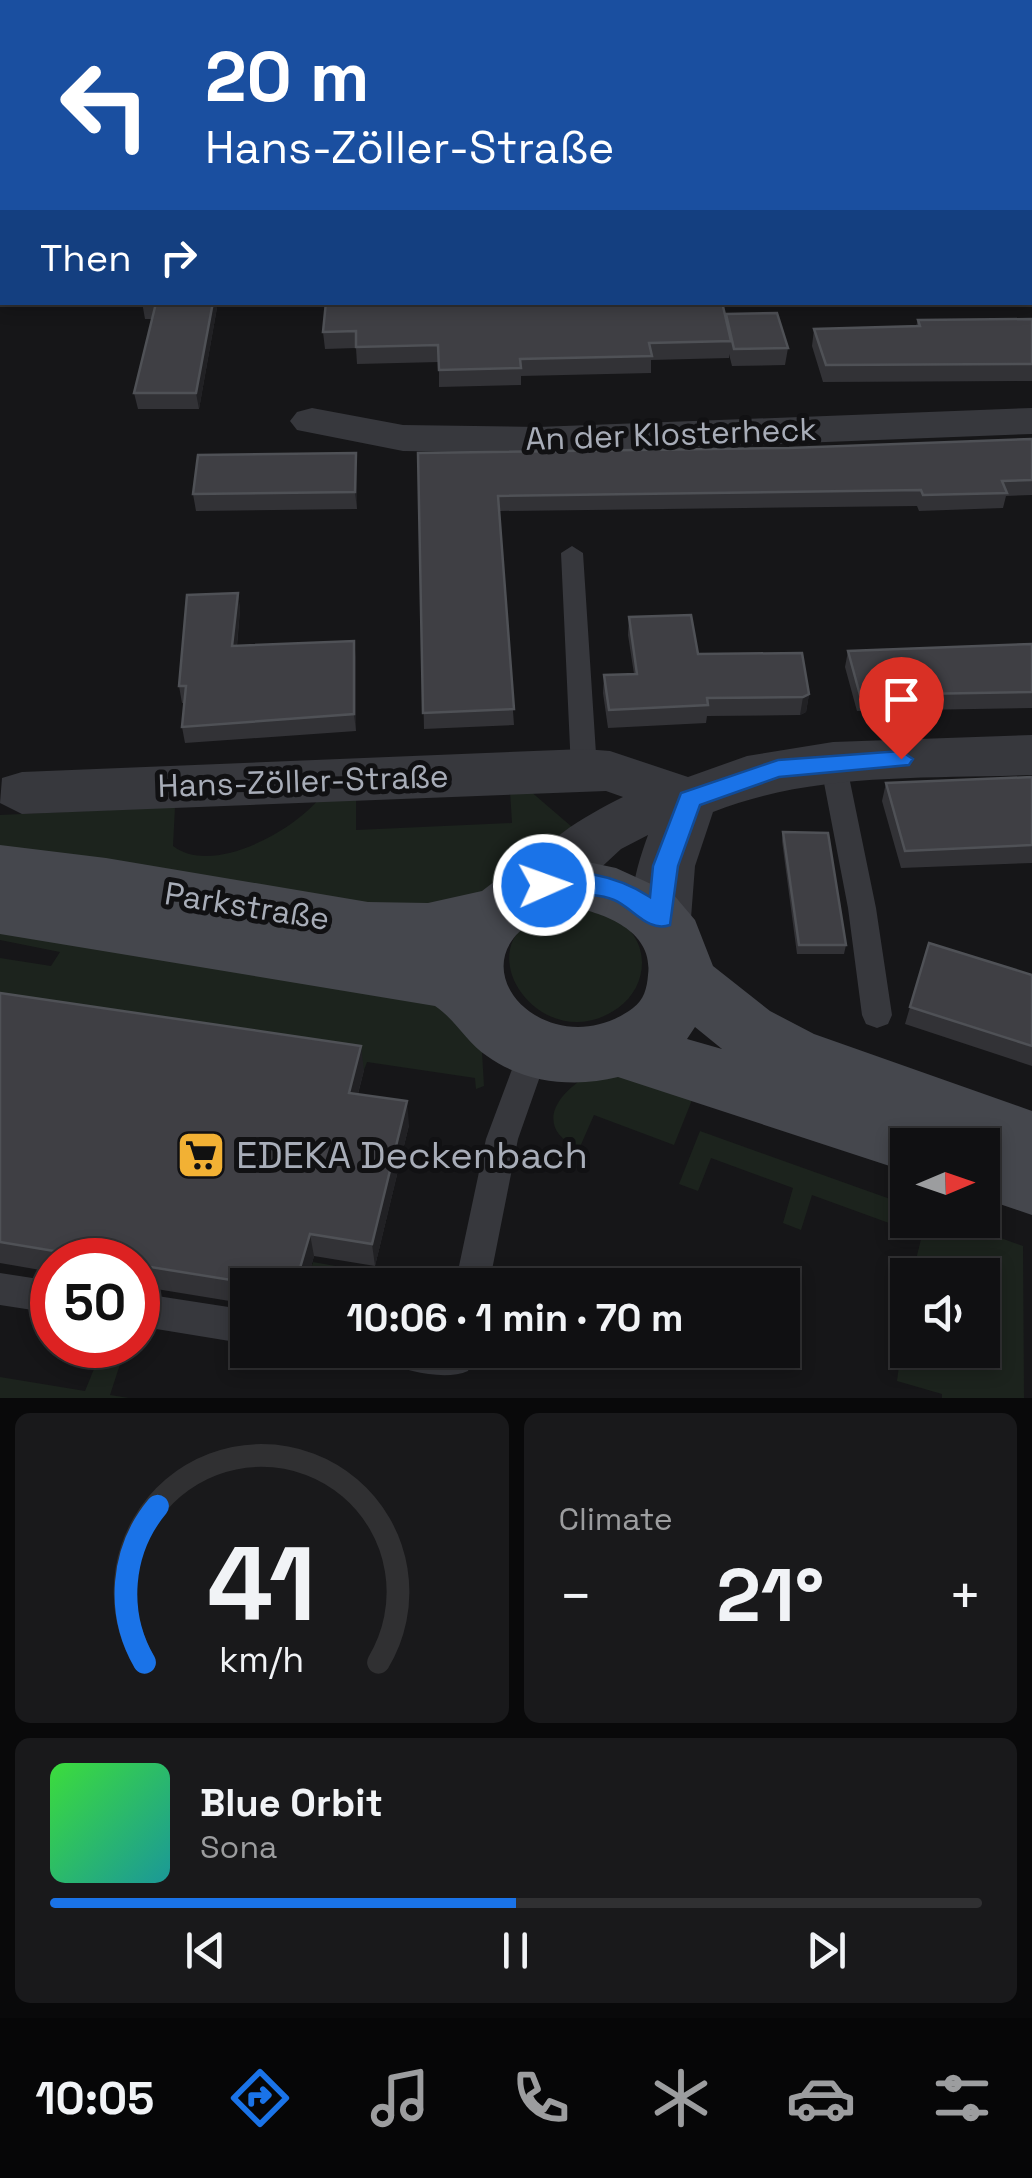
<!DOCTYPE html>
<meta charset="utf-8">
<style>
:root{--surface:#101012;--page:#19191b;--text:#f1f3f6;--muted:#9c9d9f;--line:#303032;--accent:#1a73e8}
body{margin:0;font-family:"Space Grotesk",sans-serif;background:var(--page);color:var(--text);height:100vh;display:flex;flex-direction:column;font-size:38px;white-space:nowrap}
*{box-sizing:border-box;margin:0}
p{font-size:32px;color:var(--muted)}
.icon{flex:none;width:55px;height:55px;fill:none;stroke:currentColor;stroke-width:2;stroke-linecap:round;stroke-linejoin:round}
.map{position:relative;height:1398px;overflow:hidden}
.details{display:flex;flex-direction:column;gap:15px;padding:15px;background:#09090a;flex:1}
.details>*{flex:none}
.hud{position:absolute;left:0px;top:0px;width:1032px;height:305px;box-shadow:0 5px 15px #0003,0 0 0 2px var(--line);background:#1a4fa0;color:#fff;overflow:hidden}
.needle{width:65px;rotate:88deg}
.controls{position:absolute;left:890px;top:1128px;display:grid;gap:20px}
.controls a{display:grid;place-items:center;width:110px;height:110px;border-radius:0px;background:var(--surface);box-shadow:0 5px 15px #0003,0 0 0 2px var(--line);font-size:50px}
.speed{position:absolute;left:30px;top:1238px;display:flex;gap:20px;font-size:50px;font-weight:700;text-align:center}
.speed>*{display:grid;place-content:center;width:130px;height:130px;border-radius:50%;background:var(--surface);box-shadow:0 5px 15px #0003,0 0 0 2px var(--line);line-height:1}
.speed .limit{border:15px solid #d22;background:#fff;color:#111}
.pin{position:absolute;display:grid;place-items:center;width:85px;height:85px;color:#fff;margin:-102px -42px;border-radius:50% 50% 50% 0;rotate:-45deg;box-shadow:0 0 10px #0007}
.pin .icon{rotate:45deg}
.me{position:absolute;width:110px;margin:-55px;rotate:88deg;stroke-linejoin:round;filter:drop-shadow(0 0 8px #0008)}
.turn{display:flex;align-items:center;gap:35px;height:210px;padding:0 40px;font-size:45px}
.turn .icon{width:130px;height:130px;stroke-width:2.5}
.turn b{display:block;font-size:70px;line-height:85px}
.then{display:flex;align-items:center;height:95px;padding:0 40px;background:#0003;gap:20px;font-size:38px}
.big{font-size:75px;font-weight:600;line-height:1.1}
.details .tile{flex:1;display:flex;flex-direction:column;justify-content:center;gap:15px;min-width:0;padding:0 35px;border-radius:15px;background:var(--page)}
.details .dial{align-items:center;gap:0}
.dial svg{height:260px;overflow:visible;fill:none;stroke:var(--line);stroke-width:7;stroke-linecap:round;text-anchor:middle}
.dial text{fill:var(--text);stroke:none}
.song{display:flex;align-items:center;gap:30px}
.cover{width:120px;height:120px;border-radius:15px;background:linear-gradient(135deg,hsl(120 70% 55%),hsl(180 70% 35%))}
.played{height:10px;border-radius:5px;background:linear-gradient(90deg,var(--accent) 50%,var(--line) 50%)}
.keys{display:flex;justify-content:space-around;direction:ltr}
.heat{display:flex;justify-content:space-between;align-items:center;font-size:55px;direction:ltr}
.details .tiles{flex:1;display:grid;gap:15px;grid-template-columns:1fr 1fr}
.tile:last-child{grid-column:span 2}
.trip{position:absolute;left:230px;top:1268px;width:570px;height:100px;border-radius:0px;background:var(--surface);box-shadow:0 5px 15px #0003,0 0 0 2px var(--line);font-weight:600;line-height:100px;text-align:center}
.menu{display:flex;height:160px;justify-content:space-around;align-items:center;background:#060607;color:var(--muted)}
.menu .icon{width:70px;height:70px}
.menu .on{color:var(--accent)}
.menu b{font-size:45px;color:var(--text)}
.map>svg:first-child{display:block}
.green{fill:#1c231d}
.lines{fill:none;stroke-linecap:round;stroke-linejoin:round}
.service{fill:#37383d;fill-rule:evenodd}
.minor{fill:#37383d;fill-rule:evenodd}
.secondary{fill:#45474d;fill-rule:evenodd}
.wall{fill:#323236}
.shaded-wall{fill:#212124}
.building{fill:#3f3f44;stroke:#4f5156;stroke-width:2.5}
.route{fill:#1a73e8;stroke:#114b97;stroke-width:2.5}
.labels{text-anchor:middle;stroke-width:10;stroke-linejoin:round;paint-order:stroke}
.street-label{font-size:32px;fill:#a8adb8;stroke:#111113}
.near-poi-label{font-size:38px;fill:#a8adb8;stroke:#111113;text-anchor:start}
</style>
<div class="map">
<svg width="1032" height="1398" viewBox="0 0 1032 1398">
<rect width="100%" height="100%" fill="#161618"/>
<path class="green" d="M529 790 579 833 484 894 400 911 0 853V815L175 807 173 846C212 876 291 832 318 800L356 797V830L512 823 510 791Z
M578 908C589 911 604 913 615 919 652 939 649 986 618 1008 534 1068 443 917 578 908Z
M0 917 406 983 475 1029 482 1052 484 1086 476 1089 475 1078 367 1062 364 1070 0 1016V958L51 966 60 952 0 940Z
M598 1070 698 1085 674 1145 594 1115 579 1149C528 1124 563 1087 598 1070Z
M700 1131 907 1205 908 1220H951L1023 1246 1024 1398H942V1394L897 1381 902 1342 907 1338 908 1350H982V1275L913 1272 922 1235 812 1195 801 1230 783 1223 793 1188 711 1158 698 1191 679 1184Z
M313 1262 425 1282 424 1285H364L309 1276Z
M103 1347 124 1352 110 1395 129 1398H0V1377L85 1391Z"/>
<g class="lines">
<path class="service" d="M572 546 583 553 597 769 593 776H575L571 769 561 553Z
M833 752 842 755 846 762 876 908 892 1015 888 1024 877 1028 866 1024 862 1015 848 908 820 762 824 755Z
M535 1035 546 1039 550 1048 518 1139 489 1285H455L486 1139 520 1048 524 1039Z
M0 1273 52 1281V1313L0 1305Z
M138 1293 248 1310V1344L138 1326Z
M379 1350H475L468 1371C445 1381 407 1371 384 1362Z"/>
<path class="minor" d="M312 408 403 425 538 427 1032 408V434L538 453 403 451 297 430 290 421 297 412Z
M1032 735V775C925 779 813 772 713 812L695 866 691 918 682 935 661 942 640 935C624 904 637 866 648 835L621 849 565 901 544 908 523 901 515 885C536 844 583 817 623 797L606 791 22 814 0 803 2 778 22 772 584 749 610 751 688 777 747 756 833 742Z"/>
<path class="secondary" d="M0 845 106 858 368 902 428 903 482 891 499 878 569 858 616 868 673 894 695 920 713 966 770 1011 814 1034 1032 1111V1215L982 1198V1145H908V1172L618 1077C575 1088 524 1083 487 1056 466 1042 456 1020 435 1006L0 934ZM569 906C603 913 654 930 648 975 647 988 644 1000 633 1008 542 1075 430 946 569 906ZM695 1027 722 1049 687 1039Z"/>
</g>
<path class="wall" d="M1030 165 1032 194V252H1030Z
M142 302H218L199 409H138L134 393 152 319H145Z
M726 318 788 348 785 365 732 366 729 354V358L651 360V373L521 376V385L439 387V362L357 364 356 348 325 349 323 332Z
M1032 319V381L823 382 812 346 814 329 916 326 918 320Z
M1032 439V495L1006 496 1003 508 919 511 917 506 499 511 514 725 424 729 418 453 789 448Z
M357 471V509L196 511 193 494Z
M238 593 240 610 237 646 356 657V731L185 743 182 727 184 703H182L179 686Z
M629 617 698 654 809 694 806 712 800 715 707 716 706 723 608 728 603 693 604 675 634 674 628 635Z
M1032 644V708L857 711 845 667 848 651Z
M1032 777V863L901 868 882 801 886 783Z
M783 832 846 945 844 954H797L782 841Z
M929 943 1032 975V1066L905 1024Z
M0 993 364 1070 358 1094 409 1125 375 1266 314 1256 306 1285H248V1304L138 1286V1260H52V1272L0 1263Z"/>
<path class="shaded-wall" d="M213 302H218L199 409 196 393Z
M356 453 357 471V509L355 492Z
M238 593 240 610 235 663 232 646Z
M354 641 356 657V731L354 714Z
M809 694 806 712 800 715 803 697Z
M361 1046 364 1070 352 1116 349 1093Z
M407 1101 409 1125 375 1266 372 1244Z
M310 1234 314 1256 306 1285H295Z"/>
<path class="building" d="M1030 165 1032 194V236H1030Z
M142 302H213L196 393H134L156 303Z
M326 302H722L731 341 649 343 652 356 520 359 521 368 439 370 438 345 356 347V331L323 332Z
M777 313 788 348 734 349 726 314Z
M1032 319V364L826 365 814 329 920 326 918 320Z
M1032 439V480L1002 481 1007 493 923 495 921 490 498 496 514 709 423 713 418 453 789 448Z
M356 453 355 492 193 494 198 455Z
M238 593 232 646 354 641V714L182 727 186 686H179L187 595Z
M691 615 698 654 802 653 809 694 803 697 707 698 708 705 609 710 604 675 637 674 629 617Z
M1032 644V692L860 695 848 651Z
M1032 777V845L905 851 886 783Z
M783 832 828 833 846 945H799Z
M929 943 1032 975V1046L910 1007Z
M0 993 361 1046 349 1093 407 1101 372 1244 310 1234 295 1285H262L138 1265V1260H108L0 1242Z"/>
<path class="route" d="M901 751 913 759 909 765 779 777 700 805 678 866 670 925C648 933 633 908 614 900 589 889 557 899 535 892L531 885 535 878C573 865 618 876 650 897L653 866 681 793 778 760Z"/>
<defs>
<g id="supermarket-square" transform="scale(2.5)"><rect x="-9" y="-9" width="18" height="18" rx="4" fill="#f2b134" stroke="#111113"/><path d="M-6-5.5h2.5l.6 2H6L4.5 2H-2.5L-4.4-4H-6ZM-1.5 3.2a1.3 1.3 0 1 0 .1 0ZM3 3.2a1.3 1.3 0 1 0 .1 0Z" fill="#111"/></g>
</defs>
<g fill-rule="evenodd">
<use href="#supermarket-square" x="201" y="1155"/>
</g>
<g class="labels">
<g class="street-label">
<text transform="translate(671 434) rotate(-2)" y="11">An der Klosterheck</text>
<text transform="translate(303 781) rotate(-2)" y="11">Hans-Zöller-Straße</text>
<text transform="translate(247 906) rotate(9)" y="11">Parkstraße</text>
</g>
<g class="near-poi-label">
<text x="236" y="1168">EDEKA Deckenbach</text>
</g>
</g>
</svg>
<div class="controls">
<a><svg class="needle" viewBox="-14 -14 28 28"><path d="M0-13l5 13h-10z" fill="#e53935"/><path d="M0 13l5-13h-10z" fill="#9c9d9f"/></svg></a>
<a><svg class="icon" aria-label="sound" viewBox="0 0 24 24"><path d="M4 9h4l5-4v14l-5-4H4zM17 9q2 3 0 6"/></svg></a>
</div>
<div class="speed"><div class="limit">50</div></div>
<div class="pin" style="left:901px;top:759px;background:#d93025"><svg class="icon" aria-label="arrive" viewBox="0 0 24 24"><path d="M6 21V4h12l-3 4 3 4H6"/></svg></div>
<svg class="me" style="left:544px;top:885px" viewBox="-20 -20 40 40"><circle r="17" fill="#1a73e8" stroke="#fff" stroke-width="3"/><path d="M0-11L8 9 0 5-8 9z" fill="#fff"/></svg>
<div class="trip">10:06 · 1 min · 70 m</div>
<div class="hud">
<div class="turn"><svg class="icon" aria-label="left" viewBox="0 0 24 24"><path d="M17 20v-9H6M10 6l-5 5 5 5"/></svg><div><b>20 m</b>Hans-Zöller-Straße</div></div>
<div class="then">Then<svg class="icon" aria-label="right" viewBox="0 0 24 24"><path d="M7 20v-9h11M14 6l5 5-5 5"/></svg></div>
</div>
</div>
<section class="details">
<div class="tiles">
<div class="tile dial"><svg viewBox="0 0 100 80">
<path d="M14 69A42 42 0 1 1 86 69"/>
<path d="M14 69A42 42 0 0 1 18 21" stroke="#1a73e8"/>
<text x="50" y="56" font-size="32" font-weight="700">41</text>
<text x="50" y="72" font-size="11">km/h</text>
</svg></div>
<div class="tile"><p>Climate</p>
<div class="heat"><a>−</a><b class="big">21°</b><a>+</a></div>
</div>
<div class="tile">
<div class="song"><i class="cover"></i><div><b>Blue Orbit</b><p>Sona</p></div></div>
<div class="played"></div>
<div class="keys"><svg class="icon" aria-label="previous" viewBox="0 0 24 24"><path d="M18 5L8 12l10 7zM5 5v14"/></svg><svg class="icon" aria-label="pause" viewBox="0 0 24 24"><path d="M8 5v14M16 5v14"/></svg><svg class="icon" aria-label="next" viewBox="0 0 24 24"><path d="M6 5l10 7-10 7zM19 5v14"/></svg></div>
</div>
</div>
</section>
<nav class="menu">
<b>10:05</b>
<svg class="icon on" aria-label="directions" viewBox="0 0 24 24"><path d="M12 3l9 9-9 9-9-9zM9 14v-3h6M13 9l2 2-2 2"/></svg>
<svg class="icon" aria-label="music" viewBox="0 0 24 24"><path d="M9 18V5l10-2v13"/><circle cx="6" cy="18" r="3"/><circle cx="16" cy="16" r="3"/></svg>
<svg class="icon" aria-label="phone" viewBox="0 0 24 24"><path d="M5 4h4l2 5-3 2q2 4 5 5l2-3 5 2v4C11 20 4 13 5 4z"/></svg>
<svg class="icon" aria-label="climate" viewBox="0 0 24 24"><path d="M12 3v18M4 7l16 10M4 17L20 7"/></svg>
<svg class="icon" aria-label="car" viewBox="0 0 24 24"><path d="M5 17H2v-5l4-1 3-4h7l3 4 3 1v5h-3M9 17h6M6 11h13"/><circle cx="7" cy="17" r="2"/><circle cx="17" cy="17" r="2"/></svg>
<svg class="icon" aria-label="filters" viewBox="0 0 24 24"><path d="M4 7h16M4 17h16"/><circle cx="9" cy="7" r="2"/><circle cx="15" cy="17" r="2"/></svg>
</nav>
